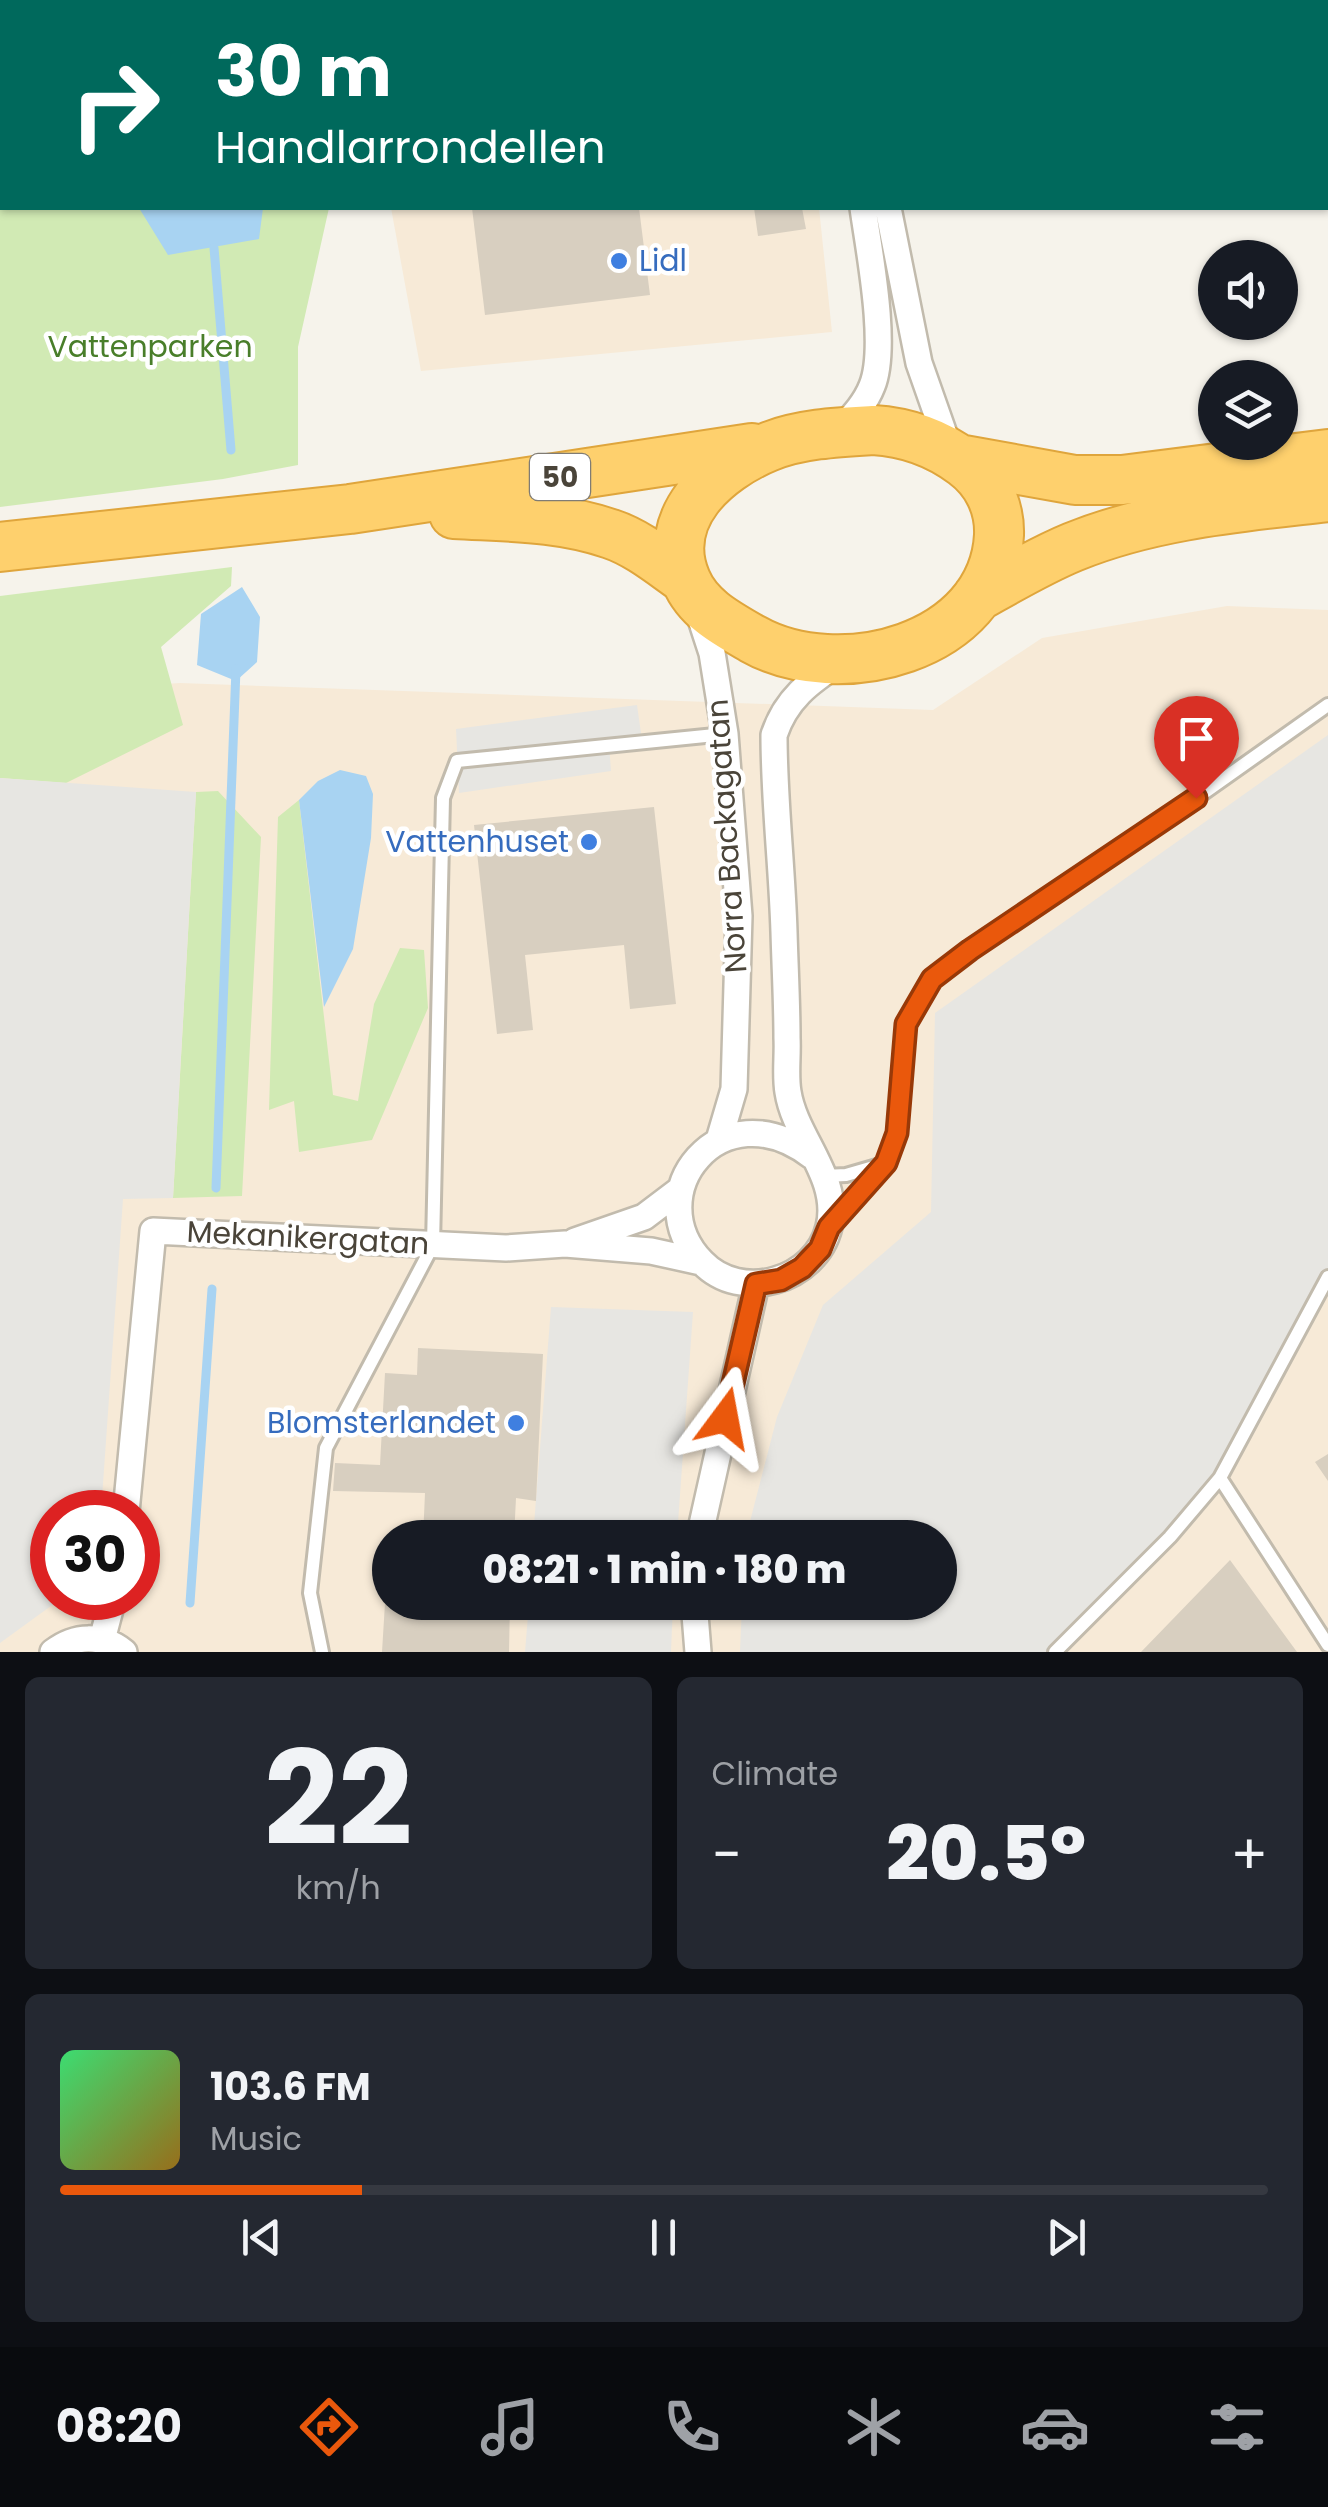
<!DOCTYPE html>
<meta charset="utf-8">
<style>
:root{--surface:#171b24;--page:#242831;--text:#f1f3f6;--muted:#9ea1a6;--line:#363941;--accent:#ea580c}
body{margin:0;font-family:Poppins,sans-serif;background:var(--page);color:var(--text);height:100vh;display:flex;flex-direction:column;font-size:38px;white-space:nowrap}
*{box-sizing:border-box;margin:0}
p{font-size:32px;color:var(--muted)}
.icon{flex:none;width:55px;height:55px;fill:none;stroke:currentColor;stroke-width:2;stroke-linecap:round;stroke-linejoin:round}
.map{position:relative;height:1652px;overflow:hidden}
.side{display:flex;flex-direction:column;gap:25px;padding:25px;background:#0d0f14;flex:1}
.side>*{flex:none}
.guide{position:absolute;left:0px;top:0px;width:1330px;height:210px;box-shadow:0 2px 8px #0004;background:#00695c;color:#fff;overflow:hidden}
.tools{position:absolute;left:1198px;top:240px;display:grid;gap:20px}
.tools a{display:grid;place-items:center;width:100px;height:100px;border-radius:50%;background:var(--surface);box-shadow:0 2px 8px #0004;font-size:50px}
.speed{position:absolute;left:30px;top:1490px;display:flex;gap:20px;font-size:50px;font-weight:700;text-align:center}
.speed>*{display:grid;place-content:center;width:130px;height:130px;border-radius:50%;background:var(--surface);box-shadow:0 2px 8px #0004;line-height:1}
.speed .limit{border:15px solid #d22;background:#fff;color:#111}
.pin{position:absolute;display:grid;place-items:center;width:85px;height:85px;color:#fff;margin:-102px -42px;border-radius:50% 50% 50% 0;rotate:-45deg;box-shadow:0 0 10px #0007}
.pin .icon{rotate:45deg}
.me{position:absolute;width:110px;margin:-55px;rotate:13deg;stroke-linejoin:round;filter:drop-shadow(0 0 8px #0008)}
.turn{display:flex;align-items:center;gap:35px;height:210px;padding:0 50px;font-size:45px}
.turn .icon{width:130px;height:130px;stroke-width:2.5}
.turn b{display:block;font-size:70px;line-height:85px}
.big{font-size:75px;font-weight:800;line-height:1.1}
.side .card{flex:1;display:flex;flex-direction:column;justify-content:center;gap:15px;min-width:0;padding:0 35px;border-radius:15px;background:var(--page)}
.side .dial{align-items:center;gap:0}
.dial b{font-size:130px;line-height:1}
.song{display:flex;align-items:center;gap:30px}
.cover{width:120px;height:120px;border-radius:15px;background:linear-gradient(135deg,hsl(140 70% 55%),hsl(40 70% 35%))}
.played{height:10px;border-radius:5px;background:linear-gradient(90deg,var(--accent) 25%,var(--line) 25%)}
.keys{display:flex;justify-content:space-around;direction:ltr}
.heat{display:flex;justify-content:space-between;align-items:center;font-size:55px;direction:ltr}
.side .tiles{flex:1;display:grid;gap:25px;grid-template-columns:1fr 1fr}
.card:last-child{grid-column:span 2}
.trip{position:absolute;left:372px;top:1520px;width:585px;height:100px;border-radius:50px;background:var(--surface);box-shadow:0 2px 8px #0004;font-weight:800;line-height:100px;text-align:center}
.tabs{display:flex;height:160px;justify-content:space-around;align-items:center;background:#090b0e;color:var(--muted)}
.tabs .icon{width:70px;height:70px}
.tabs .selected{color:var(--accent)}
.tabs b{font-size:45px;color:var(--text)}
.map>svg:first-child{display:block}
.commercial{fill:#f7ead7;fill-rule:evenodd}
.green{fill:#d1eab4}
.parking{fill:#e7e6e2}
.water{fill:#a8d3f2}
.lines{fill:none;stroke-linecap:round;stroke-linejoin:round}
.stream{stroke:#a8d3f2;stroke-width:9}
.building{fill:#d8cfc0}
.lane-casing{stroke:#c2bbad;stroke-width:18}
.street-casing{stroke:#c2bbad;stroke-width:30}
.highway-casing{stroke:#dfa53c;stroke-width:52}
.lane{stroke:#fff;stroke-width:12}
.street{stroke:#fff;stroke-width:25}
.highway{stroke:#fed06d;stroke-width:48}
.route-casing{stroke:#983908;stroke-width:25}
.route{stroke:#ea580c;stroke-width:18}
.shop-dot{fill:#3f7fe0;stroke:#fff;stroke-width:4}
.labels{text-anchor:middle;stroke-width:9;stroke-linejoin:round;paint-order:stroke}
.shield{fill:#fff;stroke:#807c74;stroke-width:2.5}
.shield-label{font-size:28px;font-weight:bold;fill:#4a4439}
.shop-label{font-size:30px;fill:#366cbe;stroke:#fff;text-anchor:end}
.park-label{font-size:30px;fill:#497e2a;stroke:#fff}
.street-label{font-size:30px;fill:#4a4439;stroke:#fff}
</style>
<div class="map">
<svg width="1328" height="1652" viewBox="0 0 1328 1652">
<rect width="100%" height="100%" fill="#f6f3eb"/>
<path class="commercial" d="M384 0H734L736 2H383Z
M391 208H819L832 332 421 371Z
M1227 606 1328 610V1652H0V695L180 683 933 710 1042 638ZM52 1512H138V1598H52ZM390 1538H940V1602H390Z"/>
<path class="green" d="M0 0H384L2 2V208H329L298 347V465L223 479 0 507Z
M232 567 231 586 161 647 183 725 66 783 0 778V596Z
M218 791 261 837 242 1196 173 1198 196 792Z
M299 800 333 1095 358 1101 374 1004 400 948 424 950 428 1008 372 1140 299 1152 294 1101 269 1110 278 817Z"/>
<path class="parking" d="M637 705 642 740 609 744 611 771 459 793 456 729Z
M1328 735V1277L1213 1486 1052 1652H740L742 1603 940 1602V1538L746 1537 777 1417 823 1305 931 1212 935 1013Z
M0 778 196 792 173 1198 123 1199 101 1512H52V1598H62L0 1643Z
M551 1307 693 1312 677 1537 533 1538Z
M529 1603H673L671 1652H525Z"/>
<path class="water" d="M139 208H263L259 239 168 255Z
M242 587 260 617 257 662 236 681 197 665 201 614Z
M340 770 366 776 373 794 371 838 353 949 324 1007 299 800 318 781Z"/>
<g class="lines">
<path class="stream" d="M214 248 231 450
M216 1188 236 669
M190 1603 212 1289"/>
</g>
<path class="building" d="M472 208H639L650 295 485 315Z
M754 208H802L806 229 758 236Z
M654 807 676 1004 630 1009 624 945 525 955 533 1030 497 1034 474 825Z
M418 1348 543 1354 536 1501 516 1498 514 1538H423L425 1493 333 1491 335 1463 380 1465 385 1373 417 1375Z
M1328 1454V1481L1315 1462Z
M1230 1560 1297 1652H1141Z
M510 1602 509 1652H382L385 1603Z"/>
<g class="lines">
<g class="lane-casing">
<path id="lane" d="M824 1176 846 1175 884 1164
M834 1221 886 1163 897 1133 906 1024 932 979 970 950 1164 821 1328 705
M1220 1478 1328 1645
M322 1652 310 1593 326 1448 433 1245 443 798 457 761 725 734
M1055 1652 1170 1537 1220 1478 1328 1277"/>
</g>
<g class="street-casing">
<path id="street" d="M807 0 808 2
M842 0 843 2
M888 208 919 363 951 454
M840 430C852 417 865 404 872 386 888 347 869 251 863 208
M697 607 712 653 725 734 739 916 734 1089 719 1140
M812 1156C720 1086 637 1195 702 1262 741 1303 816 1281 829 1227 841 1178 795 1138 788 1092 785 1075 788 1056 787 1038 787 1003 785 968 784 932 782 866 774 801 774 735 786 699 809 682 840 662
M575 1241 644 1217 681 1189
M126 1512 153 1231 506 1248 565 1244 651 1251 701 1262
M699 1538 756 1284
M694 1602 698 1652
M102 1640 113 1598
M53 1652C75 1635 101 1634 124 1652"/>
</g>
<g class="highway-casing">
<path id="highway" d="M873 430C907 432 936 442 964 463 987 480 1000 506 999 535 993 649 838 687 753 639 727 624 698 609 686 580 659 518 716 468 768 447 799 434 839 432 873 430Z
M959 459 1075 480H1122L1328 454
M454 514C506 517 560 516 611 534 638 543 662 563 685 579
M0 547 350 509 752 448
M977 597C1009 579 1039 561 1073 547 1154 514 1242 507 1328 497"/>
</g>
<use href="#lane" class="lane"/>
<use href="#street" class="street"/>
<use href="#highway" class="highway"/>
</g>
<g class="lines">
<g class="route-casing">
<path id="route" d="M725 1418 756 1284 781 1280 802 1268 820 1249 829 1227 886 1163 897 1133 906 1024 932 979 970 950 1196 798"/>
</g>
<use href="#route" class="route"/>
</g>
<g class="shop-dot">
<circle cx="619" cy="261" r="10"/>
<circle cx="589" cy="842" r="10"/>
<circle cx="516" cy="1423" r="10"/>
</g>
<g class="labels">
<rect class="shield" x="530" y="454" width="60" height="46" rx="8"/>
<g class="shield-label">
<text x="560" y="487">50</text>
</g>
<g class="shop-label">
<text x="639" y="271" text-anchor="start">Lidl</text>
<text x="569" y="852">Vattenhuset</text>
<text x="496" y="1433">Blomsterlandet</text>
</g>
<g class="park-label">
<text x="150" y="357">Vattenparken</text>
</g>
<g class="street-label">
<text transform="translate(727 836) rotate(-94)" y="10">Norra Backagatan</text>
<text transform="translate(308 1238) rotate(3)" y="10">Mekanikergatan</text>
</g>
</g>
</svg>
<div class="tools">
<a><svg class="icon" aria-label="sound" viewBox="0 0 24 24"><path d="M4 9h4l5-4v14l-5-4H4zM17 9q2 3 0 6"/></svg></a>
<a><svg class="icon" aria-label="layers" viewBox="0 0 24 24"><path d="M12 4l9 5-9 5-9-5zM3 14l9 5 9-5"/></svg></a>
</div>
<div class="speed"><div class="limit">30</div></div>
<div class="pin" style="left:1196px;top:798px;background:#d93025"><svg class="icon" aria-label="arrive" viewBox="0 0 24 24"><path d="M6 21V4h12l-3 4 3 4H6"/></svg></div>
<svg class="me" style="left:725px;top:1418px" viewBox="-20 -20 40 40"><path d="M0-17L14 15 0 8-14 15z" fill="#ea580c" stroke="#fff" stroke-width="4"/></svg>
<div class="trip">08:21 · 1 min · 180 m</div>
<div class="guide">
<div class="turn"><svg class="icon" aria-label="right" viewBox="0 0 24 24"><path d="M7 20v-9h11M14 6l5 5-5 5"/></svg><div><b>30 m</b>Handlarrondellen</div></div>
</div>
</div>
<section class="side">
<div class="tiles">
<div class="card dial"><b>22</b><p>km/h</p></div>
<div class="card"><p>Climate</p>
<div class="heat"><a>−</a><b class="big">20.5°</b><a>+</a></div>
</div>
<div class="card">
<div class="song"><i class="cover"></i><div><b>103.6 FM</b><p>Music</p></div></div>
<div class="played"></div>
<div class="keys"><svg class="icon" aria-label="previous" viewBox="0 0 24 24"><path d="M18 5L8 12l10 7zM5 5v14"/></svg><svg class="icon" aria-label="pause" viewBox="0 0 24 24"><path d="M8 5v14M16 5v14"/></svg><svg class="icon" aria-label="next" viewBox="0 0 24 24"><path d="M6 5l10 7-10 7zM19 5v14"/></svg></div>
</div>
</div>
</section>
<nav class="tabs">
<b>08:20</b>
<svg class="icon selected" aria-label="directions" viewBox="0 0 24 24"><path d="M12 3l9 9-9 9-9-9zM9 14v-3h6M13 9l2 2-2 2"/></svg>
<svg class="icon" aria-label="music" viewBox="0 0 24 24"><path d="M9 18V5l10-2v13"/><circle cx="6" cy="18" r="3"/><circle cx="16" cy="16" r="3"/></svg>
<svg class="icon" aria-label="phone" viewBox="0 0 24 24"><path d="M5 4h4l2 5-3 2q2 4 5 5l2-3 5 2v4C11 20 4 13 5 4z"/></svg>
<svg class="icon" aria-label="climate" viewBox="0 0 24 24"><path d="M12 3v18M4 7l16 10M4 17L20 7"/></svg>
<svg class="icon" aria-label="car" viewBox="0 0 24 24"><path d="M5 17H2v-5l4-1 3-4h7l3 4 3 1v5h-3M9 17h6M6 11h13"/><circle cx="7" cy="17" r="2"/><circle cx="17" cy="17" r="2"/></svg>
<svg class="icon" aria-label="filters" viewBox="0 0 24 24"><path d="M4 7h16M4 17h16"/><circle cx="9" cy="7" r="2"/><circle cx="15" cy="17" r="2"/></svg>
</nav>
